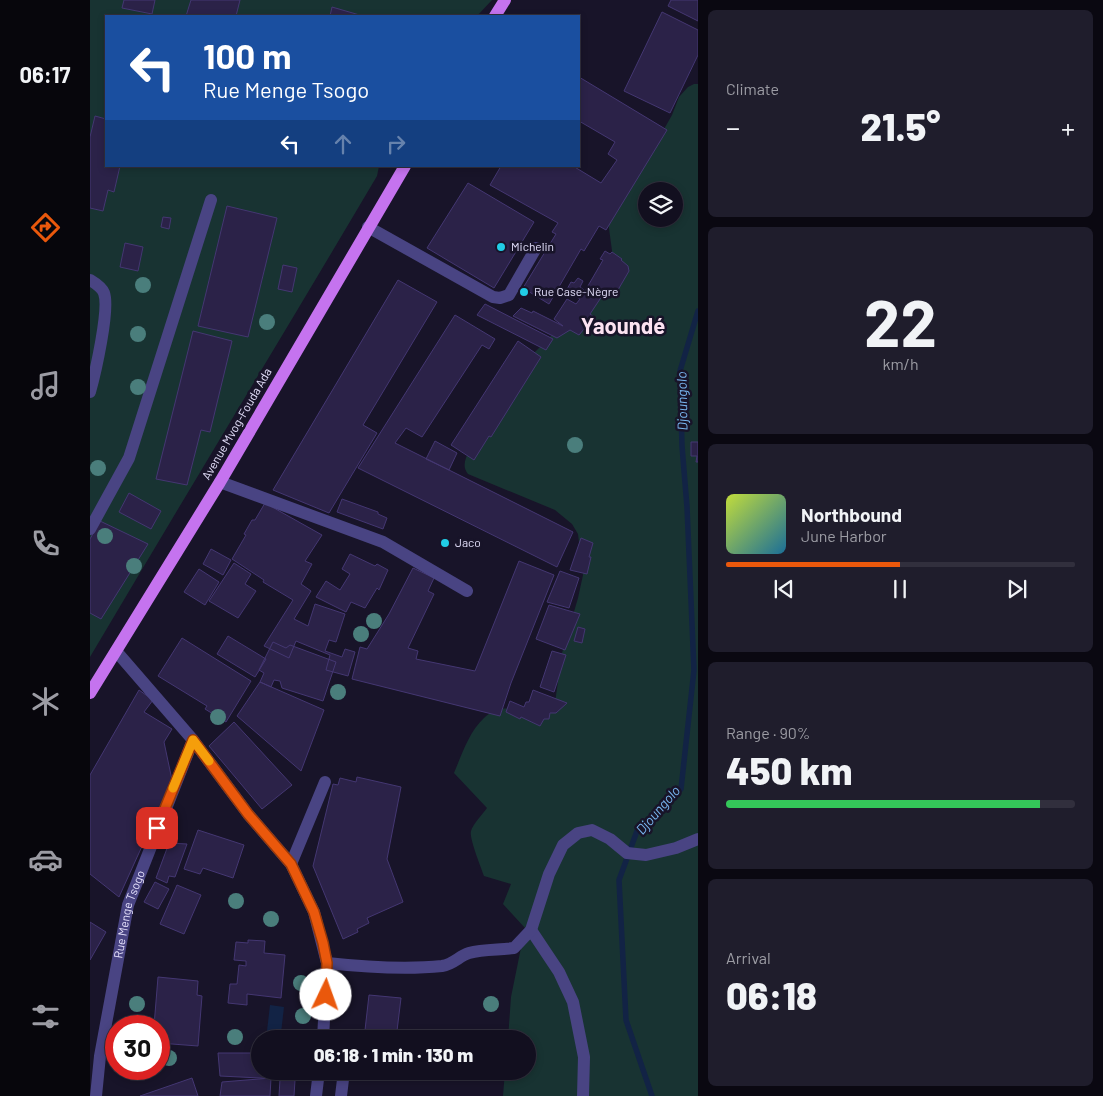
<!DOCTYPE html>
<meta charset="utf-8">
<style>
:root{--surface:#120f1f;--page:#1f1d2c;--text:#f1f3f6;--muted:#9c9ca4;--line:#312f3d;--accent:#ea580c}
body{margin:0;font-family:Barlow,sans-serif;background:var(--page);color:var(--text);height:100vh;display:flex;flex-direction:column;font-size:19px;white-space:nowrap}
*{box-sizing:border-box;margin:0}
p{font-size:16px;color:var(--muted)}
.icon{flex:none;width:28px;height:28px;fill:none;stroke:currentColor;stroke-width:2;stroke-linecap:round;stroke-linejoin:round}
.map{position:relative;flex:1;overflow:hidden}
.side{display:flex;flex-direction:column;gap:10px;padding:10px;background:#0a0811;width:405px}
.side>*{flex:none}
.banner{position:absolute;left:15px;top:15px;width:475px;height:152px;border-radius:0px;box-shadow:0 2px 8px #0003,0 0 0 1px var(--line);background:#1a4fa0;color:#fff;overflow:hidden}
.fabs{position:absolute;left:548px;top:182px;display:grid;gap:10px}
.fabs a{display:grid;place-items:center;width:45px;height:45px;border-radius:50%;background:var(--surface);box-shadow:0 2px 8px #0003,0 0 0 1px var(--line);font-size:25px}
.speed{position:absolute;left:15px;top:1015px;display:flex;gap:10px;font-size:25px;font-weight:700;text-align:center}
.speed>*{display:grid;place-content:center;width:65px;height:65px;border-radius:50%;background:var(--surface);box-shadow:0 2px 8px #0003,0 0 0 1px var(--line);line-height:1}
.speed .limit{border:8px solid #d22;background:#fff;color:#111}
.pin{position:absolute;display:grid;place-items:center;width:42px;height:42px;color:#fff;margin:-21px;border-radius:10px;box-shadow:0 2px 8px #0006}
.me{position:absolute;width:55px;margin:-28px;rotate:3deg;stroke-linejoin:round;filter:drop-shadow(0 0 4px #0008)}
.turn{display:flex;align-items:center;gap:18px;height:105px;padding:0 15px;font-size:22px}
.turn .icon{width:65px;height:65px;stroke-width:2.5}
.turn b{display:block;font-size:35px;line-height:42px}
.lanes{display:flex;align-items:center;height:48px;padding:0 15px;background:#0003;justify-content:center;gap:25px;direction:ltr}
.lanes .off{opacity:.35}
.big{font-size:38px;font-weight:800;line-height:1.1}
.side .widget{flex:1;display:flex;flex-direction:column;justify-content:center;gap:8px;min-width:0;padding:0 18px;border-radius:8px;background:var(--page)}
.side .dial{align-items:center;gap:0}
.dial b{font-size:65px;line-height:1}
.song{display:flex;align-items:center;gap:15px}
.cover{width:60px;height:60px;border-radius:8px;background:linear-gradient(135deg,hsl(70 70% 55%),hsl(200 70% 35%))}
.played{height:5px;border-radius:2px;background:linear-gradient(90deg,var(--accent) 50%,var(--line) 50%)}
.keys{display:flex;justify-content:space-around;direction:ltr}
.heat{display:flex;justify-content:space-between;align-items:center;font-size:28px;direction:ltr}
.charge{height:8px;border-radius:4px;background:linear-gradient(90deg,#34c759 90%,var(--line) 0)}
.trip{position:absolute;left:161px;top:1030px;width:285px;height:50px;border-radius:25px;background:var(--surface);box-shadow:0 2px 8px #0003,0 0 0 1px var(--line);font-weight:800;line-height:50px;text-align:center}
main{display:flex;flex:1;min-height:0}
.dock{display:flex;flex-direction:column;width:90px;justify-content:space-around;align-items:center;background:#07060c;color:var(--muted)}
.dock .icon{width:35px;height:35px}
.dock .active{color:var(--accent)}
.dock b{font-size:22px;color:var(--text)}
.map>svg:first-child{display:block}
.green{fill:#183332;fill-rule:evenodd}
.water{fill:#122345}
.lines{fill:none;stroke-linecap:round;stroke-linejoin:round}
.stream{stroke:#122345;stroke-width:5.5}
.building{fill:#2b2248;stroke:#443772}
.minor{stroke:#494483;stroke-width:12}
.major{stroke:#c573ef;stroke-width:12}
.tree{fill:#4a7e7c}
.route-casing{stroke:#983908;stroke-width:12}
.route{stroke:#ea580c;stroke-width:9}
.slow{stroke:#f59e0b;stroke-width:9}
.poi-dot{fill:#21cde6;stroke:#181429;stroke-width:2}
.labels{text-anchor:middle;stroke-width:5;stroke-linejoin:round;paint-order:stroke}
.poi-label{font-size:12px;fill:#e4e0fb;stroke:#181429;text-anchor:start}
.street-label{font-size:12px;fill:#e4e0fb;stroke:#181429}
.water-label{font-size:14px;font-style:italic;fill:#79b6f0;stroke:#181429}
.town-label{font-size:22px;font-weight:bold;fill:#fce2f1;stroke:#181429}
</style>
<main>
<nav class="dock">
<b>06:17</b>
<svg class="icon active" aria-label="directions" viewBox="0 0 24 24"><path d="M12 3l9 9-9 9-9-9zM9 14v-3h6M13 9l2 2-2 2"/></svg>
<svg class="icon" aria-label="music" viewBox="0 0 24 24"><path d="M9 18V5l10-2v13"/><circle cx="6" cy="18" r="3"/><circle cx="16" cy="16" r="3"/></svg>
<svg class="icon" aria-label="phone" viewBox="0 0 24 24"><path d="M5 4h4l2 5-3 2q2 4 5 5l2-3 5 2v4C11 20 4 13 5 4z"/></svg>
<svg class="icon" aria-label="climate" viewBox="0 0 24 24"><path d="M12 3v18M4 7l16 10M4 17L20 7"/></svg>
<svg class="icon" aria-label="car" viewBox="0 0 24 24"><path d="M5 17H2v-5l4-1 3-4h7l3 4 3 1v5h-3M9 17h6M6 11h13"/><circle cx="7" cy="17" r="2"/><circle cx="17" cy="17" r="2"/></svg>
<svg class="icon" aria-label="filters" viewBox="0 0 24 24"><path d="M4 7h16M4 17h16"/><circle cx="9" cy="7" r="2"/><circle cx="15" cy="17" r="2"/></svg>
</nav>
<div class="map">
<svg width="608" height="1096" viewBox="0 0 608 1096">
<rect width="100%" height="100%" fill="#181429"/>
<path class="green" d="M0 0H402L387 16H16V166H289L287 176C192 337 95 496 0 657Z
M604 84H608V1096H413L415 1071H438V1039H418L421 997 435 928 413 904 421 884 394 876C391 867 379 838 381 831 383 824 392 815 397 808L364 773C372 754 379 732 394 718 424 690 444 735 464 710L472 653 488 598 493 575 488 534 482 524 465 510 378 474C372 466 375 460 379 451L444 353 472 325 523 258 518 221 569 138 582 115 589 97 598 87ZM556 191H584V219H556Z"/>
<path class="water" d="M180 1005 194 1007 191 1033 177 1031Z"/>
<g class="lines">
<path class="stream" d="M562 1096 536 1020 529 880 547 831 591 789 604 670 597 507 592 446 590 371 608 311"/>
</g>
<path class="building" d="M34 0H65L62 14 32 8Z
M101 0H150L146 16H96Z
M581 0H608V21L578 6Z
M242 7 273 16H240Z
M572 12 608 30V55L580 113 534 91Z
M489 77 577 130 516 230 509 226 494 251 491 249 459 304 433 288 466 234 462 232 468 223 400 185 411 166H483L511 183 527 160 518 154 525 142 489 121Z
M5 116 16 119V166H30L24 192 18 190 13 211 0 208V137Z
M378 183 444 222 404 288 337 248Z
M137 206 187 218 158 337 108 326Z
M73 217 81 218 79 229 71 227Z
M35 243 53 247 48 271 30 267Z
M515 251 520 254 522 252 532 259 531 260 538 266 539 271 525 295 516 290 500 314 504 317 489 335 480 330 467 338 423 316 431 308 442 313 443 311 473 326 464 319 477 299 486 304 490 299 476 291 481 282 484 283 488 278 493 281 490 287 495 291 513 260 510 259Z
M193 265 207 268 202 292 188 289Z
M308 280 347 302 273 425 287 433 239 513 183 490Z
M395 304 463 339 456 350 387 315Z
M365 315 405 339 399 349 392 345 332 437 316 428 305 443 483 532 467 567 268 468Z
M103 331 142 341 120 432 111 430 97 485 66 479Z
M428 341 451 357 401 437 399 436 384 460 361 445Z
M345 441 367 453 359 470 336 459Z
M601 442H608V462H606L607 456H601Z
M39 493 71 511 61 529 29 512Z
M252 499 288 512V514L297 518 293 529 247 512Z
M175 503 232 535 215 561 222 564 211 584 221 591 204 619 218 626 225 604 255 614 246 642 239 640 235 651 252 657 255 649 265 652 258 676 236 670 240 655 206 641 199 658 174 646 203 600 173 582 174 580 142 559 156 535 154 534 162 520H165Z
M10 521 58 544 11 619 0 613V539Z
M491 538 503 543 499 557H501L497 574 480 570Z
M121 549 141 560 133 575 113 564Z
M260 554 285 566 287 564 298 570 289 590 287 588 275 608 261 602 256 612 226 597 236 581 250 590 260 574 252 569Z
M429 561 464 575 421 683 410 716 262 679 270 647 277 649 299 614 323 568 344 578 338 591 344 594 318 648 328 651 326 659 385 671Z
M144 563 161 574 155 584 166 591 148 618 119 601Z
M109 569 129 582 115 605 94 592Z
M470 571 489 578 479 608 457 602Z
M459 605 490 614 475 650 446 639Z
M488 627 495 629 492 643 484 641Z
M138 636 176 659 165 677 127 654Z
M92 638 161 681 136 722 115 709 117 706 68 676Z
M183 642 196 648 200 645 246 662 233 701 192 688 190 681 184 680 181 687 170 682 174 673 169 670Z
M462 651 476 655 464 692 450 687Z
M170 682 234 710 211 771 147 716Z
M49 690 63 700 54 712 82 729 74 742 82 780 29 897 0 874V775Z
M443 690 477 703 466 713H460L459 719H454L450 726 431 717 430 719 416 712 420 701 434 707 436 702H439Z
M144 722 202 785 172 809 119 746Z
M267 777 311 787 297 859 313 902 277 918 279 923 267 929 268 932 253 939 223 866 243 784 248 785 250 778 266 782Z
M108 830 154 845 143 878 113 868 110 874 94 869Z
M79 843 97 844 85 877 79 876 77 883 66 878Z
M65 882 79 889 68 909 54 902Z
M87 885 111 895 94 934 70 924Z
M0 922 16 932 0 960Z
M158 940 175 941 174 953 195 955 191 998 157 994V1005L138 1003 140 984H147L149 965 156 966V961L144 960 146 942 158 943Z
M68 977 108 981 107 995 112 996 108 1046 69 1043V1026H64Z
M279 995 311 998 306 1039H274Z
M128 1053H170V1071H213L212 1080H205L204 1096H189L190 1079 130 1076Z
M102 1078 108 1096H50Z
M181 1078 180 1096H130L132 1082Z"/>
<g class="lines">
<g class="minor">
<path d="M278 227 403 297 410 298 419 295 446 248"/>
<path d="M0 280C5 283 12 288 14 293 20 309 5 374 0 392"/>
<path d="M130 482 293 542 377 591"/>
<path d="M0 529 39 458 121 200"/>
<path d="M103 740 158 814 201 864 224 912 237 963 233 1039"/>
<path d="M201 864 235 782"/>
<path d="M441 930 469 972 483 1002 494 1057 493 1096"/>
<path d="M237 963C274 967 314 970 352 966 364 964 369 956 379 953 393 949 409 950 424 948L441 930 459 874 473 845 488 833 502 830 520 839 537 853 556 855 586 848 608 839"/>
<path id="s1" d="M6 1096 10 1056 38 905 103 740 26 651"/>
<path d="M226 1096 229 1071"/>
<path d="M251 1096 254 1071"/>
</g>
<path class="major" d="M405 16 415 0
M0 693 130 482 315 166"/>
</g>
<g class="tree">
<circle cx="53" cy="285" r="8"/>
<circle cx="177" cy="322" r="8"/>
<circle cx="48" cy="334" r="8"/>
<circle cx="48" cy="387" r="8"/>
<circle cx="485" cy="445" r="8"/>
<circle cx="8" cy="468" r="8"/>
<circle cx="15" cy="536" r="8"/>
<circle cx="44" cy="566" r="8"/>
<circle cx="284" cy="621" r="8"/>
<circle cx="271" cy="634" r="8"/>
<circle cx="248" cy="692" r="8"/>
<circle cx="128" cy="717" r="8"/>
<circle cx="146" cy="901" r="8"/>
<circle cx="181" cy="919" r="8"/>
<circle cx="211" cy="983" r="8"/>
<circle cx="47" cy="1004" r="8"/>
<circle cx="401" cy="1004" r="8"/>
<circle cx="213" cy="1016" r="8"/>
<circle cx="145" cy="1037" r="8"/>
<circle cx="79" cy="1058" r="8"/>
</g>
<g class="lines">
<g class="route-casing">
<path id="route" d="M67 828 103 740 158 814 201 864 224 912 233 943 237 963 236 995"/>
</g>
<use href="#route" class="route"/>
<path class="slow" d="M83 788 103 740 119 761"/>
</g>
<g class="poi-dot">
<circle cx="411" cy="247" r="5"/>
<circle cx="434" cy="292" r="5"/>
<circle cx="355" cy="543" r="5"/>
</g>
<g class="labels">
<g class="poi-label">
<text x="421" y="251">Michelin</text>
<text x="444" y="296">Rue Case-Nègre</text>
<text x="365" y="547">Jaco</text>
</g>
<g class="street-label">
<text transform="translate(147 424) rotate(-60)" y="4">Avenue Mvog-Fouda Ada</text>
<text dy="4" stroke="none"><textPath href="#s1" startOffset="185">Rue Menge Tsogo</textPath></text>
</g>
<g class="water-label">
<text transform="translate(592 401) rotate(-91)" y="5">Djoungolo</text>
<text transform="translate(568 810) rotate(-49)" y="5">Djoungolo</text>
</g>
<g class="town-label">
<text x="533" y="334">Yaoundé</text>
</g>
</g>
</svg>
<div class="fabs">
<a><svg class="icon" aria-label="layers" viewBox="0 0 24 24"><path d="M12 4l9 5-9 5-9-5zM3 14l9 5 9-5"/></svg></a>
</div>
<div class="speed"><div class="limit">30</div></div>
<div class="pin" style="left:67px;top:828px;background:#d93025"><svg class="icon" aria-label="arrive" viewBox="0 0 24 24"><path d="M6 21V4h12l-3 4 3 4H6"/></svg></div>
<svg class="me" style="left:236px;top:995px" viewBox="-20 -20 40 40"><circle r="19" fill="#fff"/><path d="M0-13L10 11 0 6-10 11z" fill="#ea580c"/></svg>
<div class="trip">06:18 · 1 min · 130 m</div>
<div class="banner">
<div class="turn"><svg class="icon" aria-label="left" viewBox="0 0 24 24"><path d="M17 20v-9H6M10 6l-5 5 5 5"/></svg><div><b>100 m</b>Rue Menge Tsogo</div></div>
<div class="lanes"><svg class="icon" aria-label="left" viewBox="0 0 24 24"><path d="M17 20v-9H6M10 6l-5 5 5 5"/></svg><svg class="icon off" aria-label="ahead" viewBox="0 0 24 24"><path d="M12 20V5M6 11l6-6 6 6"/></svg><svg class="icon off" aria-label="right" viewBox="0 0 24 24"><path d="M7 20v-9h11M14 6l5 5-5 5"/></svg></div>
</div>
</div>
<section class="side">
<div class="widget"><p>Climate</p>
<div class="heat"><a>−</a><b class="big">21.5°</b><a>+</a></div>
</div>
<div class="widget dial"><b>22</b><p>km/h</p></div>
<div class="widget">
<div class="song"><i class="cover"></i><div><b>Northbound</b><p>June Harbor</p></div></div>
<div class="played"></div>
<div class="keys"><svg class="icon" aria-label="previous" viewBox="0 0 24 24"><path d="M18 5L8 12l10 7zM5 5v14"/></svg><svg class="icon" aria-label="pause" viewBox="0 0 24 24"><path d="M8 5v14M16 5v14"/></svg><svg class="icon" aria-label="next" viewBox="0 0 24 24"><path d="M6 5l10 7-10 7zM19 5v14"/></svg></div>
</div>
<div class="widget"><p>Range · 90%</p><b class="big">450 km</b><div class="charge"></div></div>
<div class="widget"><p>Arrival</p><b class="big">06:18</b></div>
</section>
</main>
